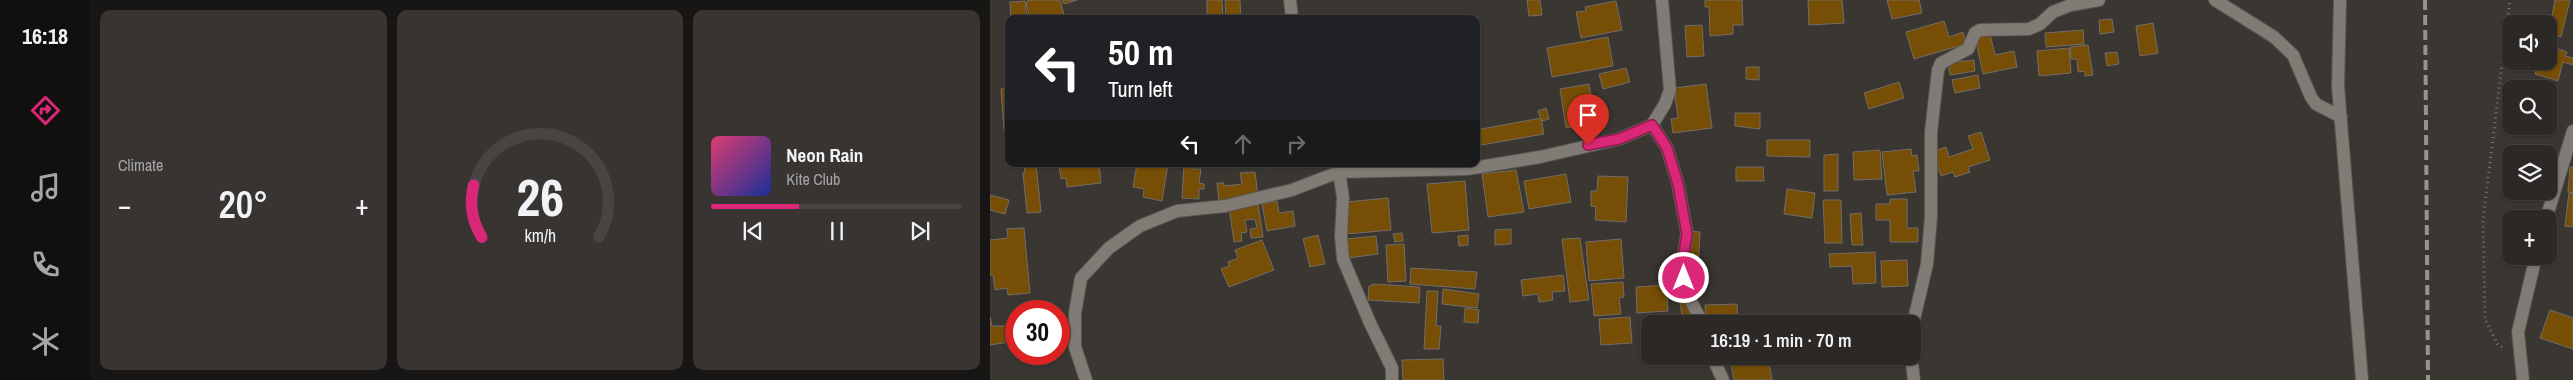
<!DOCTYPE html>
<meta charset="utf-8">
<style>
:root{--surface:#2c2825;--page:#383432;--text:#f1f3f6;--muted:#a6a6a7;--line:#484442;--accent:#db2777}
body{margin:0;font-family:"Archivo Narrow",sans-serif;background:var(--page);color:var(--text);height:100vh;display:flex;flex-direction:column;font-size:19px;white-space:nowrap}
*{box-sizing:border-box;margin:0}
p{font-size:16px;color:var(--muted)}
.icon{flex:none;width:28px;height:28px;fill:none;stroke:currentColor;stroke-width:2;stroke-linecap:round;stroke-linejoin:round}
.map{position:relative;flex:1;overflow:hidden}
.sheet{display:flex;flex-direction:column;gap:10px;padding:10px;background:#181614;width:900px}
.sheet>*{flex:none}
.banner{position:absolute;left:15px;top:15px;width:475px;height:152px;border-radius:10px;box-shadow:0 1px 4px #0004,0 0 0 1px var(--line);background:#202124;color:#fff;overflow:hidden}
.controls{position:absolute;left:1512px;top:15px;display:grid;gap:10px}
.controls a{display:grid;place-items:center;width:55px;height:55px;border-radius:10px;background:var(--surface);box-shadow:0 1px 4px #0004,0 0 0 1px var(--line);font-size:25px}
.speed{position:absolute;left:15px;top:300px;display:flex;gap:10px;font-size:25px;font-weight:700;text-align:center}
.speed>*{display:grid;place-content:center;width:65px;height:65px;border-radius:50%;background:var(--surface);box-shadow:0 1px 4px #0004,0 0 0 1px var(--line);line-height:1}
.speed .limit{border:8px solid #d22;background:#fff;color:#111}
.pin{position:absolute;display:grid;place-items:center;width:42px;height:42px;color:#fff;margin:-51px -21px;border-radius:50% 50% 50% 0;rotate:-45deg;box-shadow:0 0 5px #0007}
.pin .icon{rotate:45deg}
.me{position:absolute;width:55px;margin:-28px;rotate:0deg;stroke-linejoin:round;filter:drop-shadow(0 0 4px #0008)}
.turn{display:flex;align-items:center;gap:18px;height:105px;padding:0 20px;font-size:22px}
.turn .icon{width:65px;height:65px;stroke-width:2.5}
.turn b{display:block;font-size:35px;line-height:42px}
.lanes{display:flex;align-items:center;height:48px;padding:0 20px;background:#0003;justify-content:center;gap:25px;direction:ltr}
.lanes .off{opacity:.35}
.big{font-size:38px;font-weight:600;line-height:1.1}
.sheet .widget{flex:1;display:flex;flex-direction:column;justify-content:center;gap:8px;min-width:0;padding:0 18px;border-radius:10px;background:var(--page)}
.sheet .dial{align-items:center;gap:0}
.dial svg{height:130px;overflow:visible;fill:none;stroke:var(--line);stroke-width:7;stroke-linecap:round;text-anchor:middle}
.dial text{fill:var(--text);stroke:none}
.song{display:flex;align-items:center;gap:15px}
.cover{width:60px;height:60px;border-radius:8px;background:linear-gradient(135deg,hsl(340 70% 55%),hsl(230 70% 35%))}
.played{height:5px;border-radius:2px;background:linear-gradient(90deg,var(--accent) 35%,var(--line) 35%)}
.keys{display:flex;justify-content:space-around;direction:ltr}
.heat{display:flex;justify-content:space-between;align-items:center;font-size:28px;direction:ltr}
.sheet .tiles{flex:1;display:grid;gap:10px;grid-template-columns:repeat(3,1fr)}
.trip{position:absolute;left:651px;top:315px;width:280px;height:50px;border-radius:10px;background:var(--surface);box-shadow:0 1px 4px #0004,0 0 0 1px var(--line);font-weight:600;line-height:50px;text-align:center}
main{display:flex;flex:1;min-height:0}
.tabs{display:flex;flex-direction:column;width:90px;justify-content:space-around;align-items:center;background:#12100f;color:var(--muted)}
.tabs .icon{width:35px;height:35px}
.tabs .active{color:var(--accent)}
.tabs b{font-size:22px;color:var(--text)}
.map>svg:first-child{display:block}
.building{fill:#774e05;stroke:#726d68}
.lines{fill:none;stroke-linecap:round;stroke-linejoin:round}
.minor-casing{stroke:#58544f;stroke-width:14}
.path{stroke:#7b7773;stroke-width:3;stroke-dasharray:1 4;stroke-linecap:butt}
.minor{stroke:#807b75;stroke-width:12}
.rail{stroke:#96928e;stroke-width:4;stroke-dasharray:10 5;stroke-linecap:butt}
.route-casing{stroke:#8e194d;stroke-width:12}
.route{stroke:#db2777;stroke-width:9}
</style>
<main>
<nav class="tabs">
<b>16:18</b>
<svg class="icon active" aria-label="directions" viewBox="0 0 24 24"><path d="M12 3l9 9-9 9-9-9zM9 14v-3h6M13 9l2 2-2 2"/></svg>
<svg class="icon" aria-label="music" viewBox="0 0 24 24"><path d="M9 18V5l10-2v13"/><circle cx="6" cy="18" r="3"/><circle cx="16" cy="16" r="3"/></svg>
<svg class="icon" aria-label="phone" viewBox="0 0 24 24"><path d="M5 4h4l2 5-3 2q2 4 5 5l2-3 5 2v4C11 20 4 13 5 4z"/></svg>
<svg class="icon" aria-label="climate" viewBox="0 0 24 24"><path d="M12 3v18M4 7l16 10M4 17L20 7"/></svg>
</nav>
<section class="sheet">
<div class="tiles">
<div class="widget"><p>Climate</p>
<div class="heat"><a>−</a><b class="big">20°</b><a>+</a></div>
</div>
<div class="widget dial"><svg viewBox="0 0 100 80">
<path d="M14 69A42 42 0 1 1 86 69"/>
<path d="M14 69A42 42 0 0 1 9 37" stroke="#db2777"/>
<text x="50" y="56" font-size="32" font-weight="700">26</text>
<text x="50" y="72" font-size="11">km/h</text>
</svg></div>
<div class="widget">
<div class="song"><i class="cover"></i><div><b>Neon Rain</b><p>Kite Club</p></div></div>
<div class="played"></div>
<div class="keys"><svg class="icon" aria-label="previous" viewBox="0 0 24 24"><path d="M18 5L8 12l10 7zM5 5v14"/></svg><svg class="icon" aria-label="pause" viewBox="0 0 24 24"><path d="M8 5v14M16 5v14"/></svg><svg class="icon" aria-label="next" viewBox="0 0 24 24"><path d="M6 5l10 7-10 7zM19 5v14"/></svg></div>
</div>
</div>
</section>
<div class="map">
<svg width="1583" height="380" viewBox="0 0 1583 380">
<rect width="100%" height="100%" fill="#3a3631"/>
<path class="building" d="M38 0H70L74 15 58 19H40L36 3Z
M72 0H87L74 4Z
M217 0H232L233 19H217Z
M235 0H250L251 19H236Z
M537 0H550L552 15 539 16Z
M715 0H752L753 25H743V34L720 36 719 7H715Z
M818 0H852L854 23 819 25Z
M897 0H929L932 13 902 19Z
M1565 0H1580L1571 37 1559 34Z
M35 1 37 19H21L20 2Z
M626 1 632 30 591 38 586 12 596 11 595 7Z
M1122 19 1124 32 1110 34 1109 20Z
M954 21 959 37 973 32 976 44 924 59 916 32Z
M1163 23 1168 53 1150 56 1146 26Z
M712 25 714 56 697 57 695 26Z
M1093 30 1094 44 1056 47 1055 33Z
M1000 34 1005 55 1024 51 1027 67 993 74 985 37Z
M618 37 623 66 562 77 557 48Z
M1098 45 1103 75 1095 76V71L1088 72 1087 59H1081L1080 47Z
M1559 46 1577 52 1575 56 1583 58V65L1573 62 1568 81 1545 74 1549 61H1559Z
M1079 48 1081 73 1049 76 1047 51Z
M1127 52 1129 64 1117 66 1115 53Z
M984 60 985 71 960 75 958 63Z
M756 67H769V80L756 79Z
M636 68 640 82 613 89 609 74Z
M988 75 990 88 965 93 962 80Z
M909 82 914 98 879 109 874 93Z
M599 84 606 122 576 128 570 89Z
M716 84 722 128 683 133 681 119 688 118 684 88Z
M19 88V130H14L11 89Z
M556 108 559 119 552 121 548 111Z
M745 113H770V129L745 126Z
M551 118 554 134 486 146V130Z
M991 132 1000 160 978 167 980 172 965 177 963 172 951 176 942 152 956 147 959 157 983 149 978 136Z
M777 140H820V157L777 156Z
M921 149 922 156 927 155 929 171H923L926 192 897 195 892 152Z
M890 150 892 179 864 180 863 152Z
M848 154V191H834V155Z
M34 164H46L51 212 37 213 33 173H35Z
M69 164H109L111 183 77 187 76 178 71 179Z
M147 164H178L172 201 153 197 154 189 143 187Z
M194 164H202V169H211L209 183 214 184V189H209V199L192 198Z
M275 164H311L275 168Z
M746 167H773L774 181H746Z
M1580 167H1583V193L1578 192Z
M526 170 534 212 498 217 492 174Z
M265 172 268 197 229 201 227 183H234V186L252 184 250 173Z
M576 174 581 202 539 209 534 181Z
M608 176 638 177 636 222 605 220 606 207 601 206V191H607Z
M475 181 479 230 442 233 437 184Z
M797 189 825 193 822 218 794 214Z
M1579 193H1583V227L1575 226Z
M0 195 19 200 15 214 0 210Z
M398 198 401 230 357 234 356 202Z
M900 199H917V228H928V242H900V220H886V204H900Z
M833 200H851L852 243H835Z
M287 201 289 213 303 211 305 226 277 231 272 204Z
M268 203 273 237 261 238 260 229 267 228 265 219 255 220 257 232 251 233 252 241 244 242 239 207Z
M871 213 873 245H862L860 214Z
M34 228 40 293 18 295 17 288 5 290 3 275H0V240L18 238 17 229Z
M521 229V244L505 245V230Z
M698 231 710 232 708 269 696 268Z
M412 233 413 241 405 242 403 234Z
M328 235 335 264 320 267 313 239Z
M478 235V245L469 246 468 236Z
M386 236 388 254 358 258 356 239Z
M590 238 599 300 580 302 572 239Z
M631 239 634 278 599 281 596 242Z
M272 240 284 270 239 287 231 269 239 266 238 262 248 258 245 250Z
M414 244 416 281 398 282 396 245Z
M885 252 886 283 863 284 862 266 840 267 839 254Z
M917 260 918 286 892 287 891 261Z
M421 268 487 272 485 289 420 284Z
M573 275 575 291 562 292 563 300 549 302 548 294 533 296 531 280Z
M633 282 634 297 629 298 631 314 604 316 601 284Z
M384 284 430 287 429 303 378 300 379 286Z
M676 285 678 311 647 313 646 287Z
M453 289 489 294 487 308 452 304Z
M437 291H448L446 326H451L449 349H434Z
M690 303H700L702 314 692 315Z
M747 304 748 324H716L715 305Z
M475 308 489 310 488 323 474 322Z
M1560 310 1583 318V349L1550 338Z
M0 317 2 326H20V342L0 345Z
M640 317 642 343 611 345 609 319Z
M655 326H660V349H657Z
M778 357 782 380H744L741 364Z
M453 359 454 380H413L412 360Z"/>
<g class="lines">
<g class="minor-casing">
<path id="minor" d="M300 0 302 19
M1225 0 1284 37 1303 55 1321 97 1326 104 1351 117
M1350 0 1348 86 1372 380
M662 125 677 148 688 184 697 234 692 265 696 292 713 324
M348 164 353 198 351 236 353 259 380 323 402 368V380
M1556 219 1583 131
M922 328 937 264 941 217V132L948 70 951 63 978 49 985 33 990 30 1039 29 1050 24 1063 12 1081 5 1109 0
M722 356 733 380
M921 356 924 380
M96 380 85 347V313L91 278 119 248 150 226 187 211 235 206 302 190 349 172 477 169 550 157 629 139 662 125 675 104 680 90 672 0
M1533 380 1528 332 1546 256"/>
</g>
<path class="path" d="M1512 347 1508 345 1495 319 1493 220 1520 0"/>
<use href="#minor" class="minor"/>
<path class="rail" d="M1435 0 1438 380"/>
</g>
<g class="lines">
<g class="route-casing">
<path id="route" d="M598 145 629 139 662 125 677 148 688 184 697 234 692 265 694 278"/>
</g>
<use href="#route" class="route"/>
</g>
</svg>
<div class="controls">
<a><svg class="icon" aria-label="sound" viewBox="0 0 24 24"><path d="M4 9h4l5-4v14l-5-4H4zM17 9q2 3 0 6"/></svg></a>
<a><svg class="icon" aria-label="search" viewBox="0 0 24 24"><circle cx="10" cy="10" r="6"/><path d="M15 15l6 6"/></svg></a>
<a><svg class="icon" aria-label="layers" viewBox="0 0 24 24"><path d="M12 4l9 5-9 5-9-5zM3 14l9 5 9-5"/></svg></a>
<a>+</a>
</div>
<div class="speed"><div class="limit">30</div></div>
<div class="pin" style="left:598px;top:145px;background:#d93025"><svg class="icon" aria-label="arrive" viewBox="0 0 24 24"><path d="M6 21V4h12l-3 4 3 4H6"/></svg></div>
<svg class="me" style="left:694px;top:278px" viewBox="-20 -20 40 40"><circle r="17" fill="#db2777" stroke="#fff" stroke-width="3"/><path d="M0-11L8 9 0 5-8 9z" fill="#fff"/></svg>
<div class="trip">16:19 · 1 min · 70 m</div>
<div class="banner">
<div class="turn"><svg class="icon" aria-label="left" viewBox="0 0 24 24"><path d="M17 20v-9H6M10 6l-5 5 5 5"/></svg><div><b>50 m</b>Turn left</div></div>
<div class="lanes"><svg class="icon" aria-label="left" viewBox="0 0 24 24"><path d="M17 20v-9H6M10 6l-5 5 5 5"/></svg><svg class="icon off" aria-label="ahead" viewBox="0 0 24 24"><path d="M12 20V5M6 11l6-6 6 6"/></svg><svg class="icon off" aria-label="right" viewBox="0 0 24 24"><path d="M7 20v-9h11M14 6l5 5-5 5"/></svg></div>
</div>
</div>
</main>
